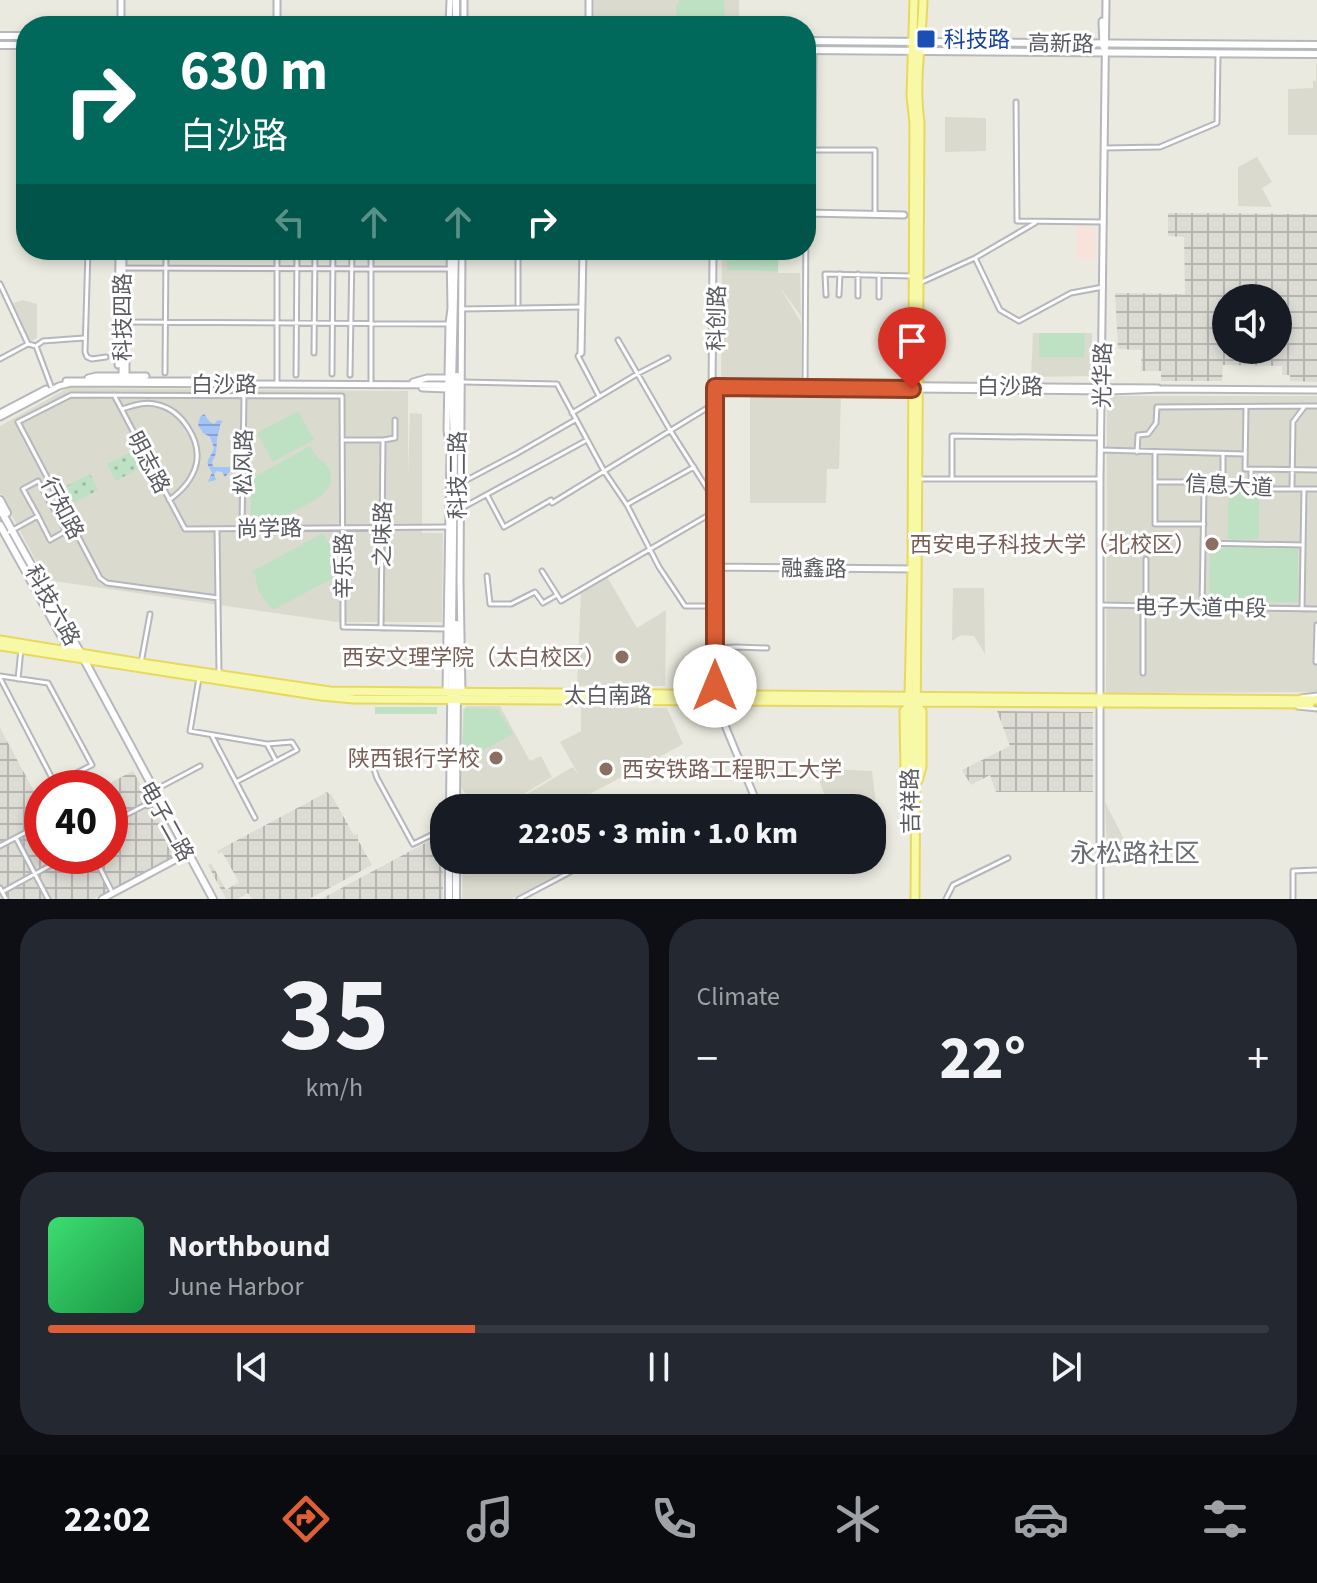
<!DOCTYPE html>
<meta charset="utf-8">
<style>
:root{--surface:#171b24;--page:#242831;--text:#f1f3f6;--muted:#9ea1a6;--line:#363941;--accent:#dc5f35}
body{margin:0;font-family:"Source Sans 3","Noto Sans SC",sans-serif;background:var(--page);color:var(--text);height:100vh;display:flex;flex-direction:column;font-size:30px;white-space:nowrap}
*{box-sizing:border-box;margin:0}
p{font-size:26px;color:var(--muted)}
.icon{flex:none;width:44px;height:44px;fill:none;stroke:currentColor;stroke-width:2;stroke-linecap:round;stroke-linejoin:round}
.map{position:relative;height:899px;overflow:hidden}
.panel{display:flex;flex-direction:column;gap:20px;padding:20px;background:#0d0f14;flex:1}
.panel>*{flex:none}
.top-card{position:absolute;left:16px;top:16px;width:800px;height:244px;border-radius:32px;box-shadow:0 4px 12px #0003;background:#00695c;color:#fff;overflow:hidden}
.controls{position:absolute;left:1212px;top:284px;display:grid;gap:16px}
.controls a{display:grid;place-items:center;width:80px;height:80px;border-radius:50%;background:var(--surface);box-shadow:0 4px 12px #0003;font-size:40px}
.speed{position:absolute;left:24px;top:770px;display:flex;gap:16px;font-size:40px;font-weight:700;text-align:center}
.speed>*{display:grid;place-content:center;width:104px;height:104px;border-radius:50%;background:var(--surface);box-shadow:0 4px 12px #0003;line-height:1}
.speed .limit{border:12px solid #d22;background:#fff;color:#111}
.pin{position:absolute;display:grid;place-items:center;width:68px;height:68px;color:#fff;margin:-82px -34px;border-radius:50% 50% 50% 0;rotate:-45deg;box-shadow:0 0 8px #0007}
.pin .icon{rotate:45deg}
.me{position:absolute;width:88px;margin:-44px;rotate:0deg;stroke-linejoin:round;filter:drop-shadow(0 0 6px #0008)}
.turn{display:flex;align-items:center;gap:28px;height:168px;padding:0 32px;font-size:36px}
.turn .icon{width:104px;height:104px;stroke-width:2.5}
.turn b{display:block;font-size:56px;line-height:68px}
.lanes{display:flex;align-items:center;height:76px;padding:0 32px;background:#0003;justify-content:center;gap:40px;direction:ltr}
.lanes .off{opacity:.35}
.big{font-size:60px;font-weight:800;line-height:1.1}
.panel .card{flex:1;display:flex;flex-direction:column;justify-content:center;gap:12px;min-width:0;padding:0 28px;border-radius:32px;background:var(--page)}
.panel .dial{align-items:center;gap:0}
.dial b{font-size:104px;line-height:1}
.song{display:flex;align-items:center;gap:24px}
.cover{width:96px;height:96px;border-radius:12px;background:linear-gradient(135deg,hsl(140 70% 55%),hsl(140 70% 35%))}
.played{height:8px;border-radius:4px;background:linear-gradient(90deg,var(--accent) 35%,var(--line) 35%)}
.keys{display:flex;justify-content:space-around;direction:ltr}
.heat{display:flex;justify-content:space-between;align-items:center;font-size:44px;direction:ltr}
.panel .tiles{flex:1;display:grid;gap:20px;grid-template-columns:1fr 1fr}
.card:last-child{grid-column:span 2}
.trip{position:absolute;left:430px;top:794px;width:456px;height:80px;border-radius:32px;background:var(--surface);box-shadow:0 4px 12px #0003;font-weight:800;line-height:80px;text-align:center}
.tabs{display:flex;height:128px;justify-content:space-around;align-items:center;background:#090b0e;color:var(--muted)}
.tabs .icon{width:56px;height:56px}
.tabs .active{color:var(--accent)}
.tabs b{font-size:36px;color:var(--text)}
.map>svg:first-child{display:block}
.industrial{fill:url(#industrial-grid);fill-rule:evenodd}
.education{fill:#dbdace}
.medical{fill:#f8e3dc}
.grass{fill:url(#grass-dots)}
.pitch{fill:#bee1c4}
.water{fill:url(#water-rules)}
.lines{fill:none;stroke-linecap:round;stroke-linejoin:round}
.minor-casing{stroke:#b6b7bc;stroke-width:7}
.tertiary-casing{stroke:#b6b7bc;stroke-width:9}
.secondary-casing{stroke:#b6b8be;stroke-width:10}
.primary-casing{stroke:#e7d95d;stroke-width:11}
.minor{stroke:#fff;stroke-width:3}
.tertiary{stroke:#fff;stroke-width:5}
.secondary{stroke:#fff;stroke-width:6}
.primary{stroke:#f8f9a7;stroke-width:7}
.route-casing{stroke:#8f3e22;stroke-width:20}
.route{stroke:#dc5f35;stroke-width:14}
.transit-dot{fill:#1a4fb4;stroke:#fff;stroke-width:3}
.education-dot{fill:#8d6e63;stroke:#fff;stroke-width:3}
.labels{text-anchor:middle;stroke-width:6;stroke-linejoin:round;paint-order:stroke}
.transit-label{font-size:22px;fill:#164399;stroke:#fff;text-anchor:start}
.street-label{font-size:22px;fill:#595b60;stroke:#fff}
.education-label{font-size:22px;fill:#785e54;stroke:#fff;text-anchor:end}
.quarter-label{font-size:26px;fill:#6a6d72;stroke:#fff}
</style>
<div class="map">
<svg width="1317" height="899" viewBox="0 0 1317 899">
<defs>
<pattern id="industrial-grid" width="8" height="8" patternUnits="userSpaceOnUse" patternTransform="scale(2)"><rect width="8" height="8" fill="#dcdcd5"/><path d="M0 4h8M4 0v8" fill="none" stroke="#b5b5b0"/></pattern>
<pattern id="grass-dots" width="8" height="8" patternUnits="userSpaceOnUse" patternTransform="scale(2)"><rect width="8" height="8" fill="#bee1c4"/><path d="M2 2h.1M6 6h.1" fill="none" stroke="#9db9a3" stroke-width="1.8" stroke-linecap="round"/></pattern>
<pattern id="water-rules" width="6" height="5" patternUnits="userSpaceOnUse" patternTransform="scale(2)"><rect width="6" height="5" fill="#a2c4f9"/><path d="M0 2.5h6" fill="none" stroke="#87a2cd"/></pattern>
</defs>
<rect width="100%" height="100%" fill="#ebeae0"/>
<path class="industrial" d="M1168 213 1317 214V382L1290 381V375H1282V366L1223 365 1222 381H1161V371H1141L1142 350 1118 349 1115 293 1185 294 1184 237 1168 236ZM1278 298V350H1226V298Z
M997 711 1093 712V792H996L990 775 971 785 962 770 1010 746Z
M0 728 42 806V856H110V788H100L133 771 180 855 93 899H0Z
M327 792 329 794H331L352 832 354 835 358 834V840L372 865 309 899H252L248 893 238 899H226L208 865 211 863 226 890 239 882 222 852 218 854 217 851Z
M442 834 443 899H321Z"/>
<path class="education" d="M594 0H739V26H598L594 21Z
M1316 63H1317V135H1288V89L1313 88V81H1316Z
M945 117 986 118V151L945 152Z
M1257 157 1272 182 1262 188 1272 207 1238 206V167Z
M722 250H779L778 273H800L801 316 779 286 801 322V393L841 394 839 469H827L826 503H750V378L721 377Z
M23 300 37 304V338L29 342 11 304Z
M1033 333H1092L1093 376 1031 377Z
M68 388 408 391V476L410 413 422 414V533H443L442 622H337L46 580 0 493V426Z
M1107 396H1317V692L1106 693Z
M606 575 637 628 666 610 665 686H577L581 590Z
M953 588H984L985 654 974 636 961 635 952 641Z
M467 706H500L530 761 541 756 552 777 500 808H468V799L461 786 463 709Z
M581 707 667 708 683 744 590 794 598 808H503L573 767 580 777 560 742 581 731Z
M814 768 872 771 876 804 865 808H830Z
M1105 802 1125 841 1107 850Z
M463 860H586L512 899H462Z"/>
<path class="medical" d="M1076 226 1095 227V260L1076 259Z"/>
<path class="grass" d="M131 452 139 468 116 481 107 464Z
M90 474 98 490 74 503 66 486Z"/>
<path class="pitch" d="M679 0H724L725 26H682L677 22 676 5H679Z
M735 250H778V271L727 270V261H735Z
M1039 333H1085L1084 357H1039Z
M298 411 314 440 273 462 257 433Z
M310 446C311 447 316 456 317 457 322 462 327 463 330 471 339 501 290 505 279 524H251V486L248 480Z
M1228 492H1259V539L1228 540Z
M323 533 337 556V571L339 575 273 610C268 604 261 597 258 589 256 583 256 577 253 571Z
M1210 547 1298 548V602H1209Z
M375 707H437V714H375Z
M466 708 498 709 513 734 462 762 464 711Z"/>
<path class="water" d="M204 414 210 422 214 424 218 420 223 421 220 425C220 431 217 435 217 441 216 450 217 454 212 462L213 467H230L232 469 225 477 222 472 217 471 214 474 216 480 208 482 212 472C203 460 210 460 214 448L210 437 203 433 198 425 200 417Z"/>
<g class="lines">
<g class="minor-casing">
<path id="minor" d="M814 51 813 150H875V213
M1016 102 1017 221 1104 222
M1105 148 1160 147 1217 123 1218 54
M88 250 85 352 87 357 92 359 106 357
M277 250V382
M975 258 1000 310 1019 321 1071 293 1103 287
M123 268 451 269
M858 274V296
M922 282 975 258 1035 223
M0 284 28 344 36 346 51 386
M826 295 825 274 912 276
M839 295 840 274
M879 297V275
M518 304V250
M461 309 581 307
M122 322 451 324
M618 340 670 430 710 493
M36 346 43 341 84 338
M314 353 315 250
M580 354 578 356 599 396
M0 359 28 344
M165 373 166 250
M332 374 333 250
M296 375 297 250
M350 375 352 250
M371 382V250
M463 382 557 384 604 471 627 505 659 567 685 606H710
M805 388 806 213
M114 395 185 529 449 527
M1246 407 1245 469 1317 470
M122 409C134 405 146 401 159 405 182 411 202 441 196 465 192 480 182 491 169 500
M572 413 637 374 668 358
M342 440H383L395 438V420
M1101 450 1245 454
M1137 452 1138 435 1148 434 1156 423 1157 407 1305 406
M1155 452V524H1204
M1223 454V489
M920 479H1100
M952 479V436L1101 438
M1155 482H1198L1204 489H1317
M461 483 516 454 575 420
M1292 488 1293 422 1305 406H1317
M1251 489V469
M487 495 504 527 551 500 552 503 712 405
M628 504 694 467
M460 509 587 440
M242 527 244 395
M217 529 219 673
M9 532 38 516 50 540 66 531 38 481 23 489 38 516
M1203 543 1303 545
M1146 559V606
M542 571 561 601 712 513
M487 576 490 604H511L535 592 543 603 557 595
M218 598 107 583 100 578 18 422 71 395 342 396 343 627 446 629
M1101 605 1317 609
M1202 607 1204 489
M1302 609 1304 489
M381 628 383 440
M715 648 736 647 767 648
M1316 662 1317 625
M141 663 150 614
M1143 673V606
M0 676 48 683 92 765 55 784 0 678
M199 678 190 731 267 744 276 761
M18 679 21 649
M1301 697 1317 695
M1298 707 1317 709
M212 736 255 818
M372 763 377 778 413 844 444 829
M236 782 297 750 292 742 267 744
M151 792 200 766
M110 823 155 800
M16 838 48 899
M0 846 34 828 42 843
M72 856 76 863 90 856
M94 856 112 892
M0 888 6 899
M2 892 53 864 49 856
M519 899 593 860
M946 899 953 885 1008 858
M1293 899V871L1317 870"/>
</g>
<g class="tertiary-casing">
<path id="tertiary" d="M464 0V26
M1102 21 1103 47
M121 26V0
M277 26V0
M449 26 450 0
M589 26V0
M806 213 904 215
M462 250 460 581 462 692
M713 250 710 695 715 701 759 808
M124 353 126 357V376
M581 353 583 250
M118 365 119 250
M88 378 96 376H146
M66 381H232
M413 382 427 378H447
M122 383 123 250
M840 385 1158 388
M712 387 1109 391 1163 389 1317 390
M422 388 447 389
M0 413 46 389
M0 417 59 386 71 383 455 385
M715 566V696
M712 567 914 569
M446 692 449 514 450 453 447 430 449 324 451 308 450 250
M102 899 188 853
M1100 899V479L1106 0"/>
</g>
<g class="secondary-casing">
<path id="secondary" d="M456 26V0
M0 36H26
M806 41 1317 45
M0 45H26
M806 50 1317 54
M457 444V376
M0 500 7 513
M0 509 80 652 213 899
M0 525 68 648
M38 586 75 653
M456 624 457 685 456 808
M450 808 454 446 452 385 455 250
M449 899V860
M456 899V860"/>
</g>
<g class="primary-casing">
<path id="primary" d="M0 640 141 663 330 691 1317 700
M0 646 321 696 354 699 1310 704
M916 705 922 711V767L918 781
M905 773 904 711 909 706
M911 797 909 696 912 569 914 123 911 96 914 0
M915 899 920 122C914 81 922 41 923 0"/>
</g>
<use href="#minor" class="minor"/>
<use href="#tertiary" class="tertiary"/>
<use href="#secondary" class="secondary"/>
<use href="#primary" class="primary"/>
</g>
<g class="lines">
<g class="route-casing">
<path id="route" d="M715 686V387L912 389"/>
</g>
<use href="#route" class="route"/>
</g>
<rect class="transit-dot" x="916" y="29" width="20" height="20" rx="4"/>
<g class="education-dot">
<circle cx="1212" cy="544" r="8"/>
<circle cx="622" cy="657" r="8"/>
<circle cx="496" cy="758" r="8"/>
<circle cx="606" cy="769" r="8"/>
</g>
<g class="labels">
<g class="transit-label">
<text x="944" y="47">科技路</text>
</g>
<g class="street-label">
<text transform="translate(1061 43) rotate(1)" y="8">高新路</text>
<text transform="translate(122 317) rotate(-90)" y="8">科技四路</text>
<text transform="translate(716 318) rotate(-89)" y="8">科创路</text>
<text transform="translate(1102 375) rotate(-89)" y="8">光华路</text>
<text x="224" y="392">白沙路</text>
<text x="1010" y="394">白沙路</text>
<text transform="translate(149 462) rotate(62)" y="8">明志路</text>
<text transform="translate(243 462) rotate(-89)" y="8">松风路</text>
<text transform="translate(457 475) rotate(-90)" y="8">科技二路</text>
<text transform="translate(1229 485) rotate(3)" y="8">信息大道</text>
<text transform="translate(63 508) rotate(62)" y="8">行知路</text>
<text transform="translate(269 528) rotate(-1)" y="8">尚学路</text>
<text transform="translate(382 534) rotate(-89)" y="8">之味路</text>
<text transform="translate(343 566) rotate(-90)" y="8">辛乐路</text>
<text transform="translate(814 568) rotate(1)" y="8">融鑫路</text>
<text transform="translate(53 605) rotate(61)" y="8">科技六路</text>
<text transform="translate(1201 607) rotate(1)" y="8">电子大道中段</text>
<text x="608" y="703">太白南路</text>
<text transform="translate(910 801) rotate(-91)" y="8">吉祥路</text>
<text transform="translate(167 821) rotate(61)" y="8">电子二路</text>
</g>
<g class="education-label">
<text x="1196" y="552">西安电子科技大学（北校区）</text>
<text x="606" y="665">西安文理学院（太白校区）</text>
<text x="480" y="766">陕西银行学校</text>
<text x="622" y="777" text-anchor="start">西安铁路工程职工大学</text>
</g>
<g class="quarter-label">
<text x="1135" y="862">永松路社区</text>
</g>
</g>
</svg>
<div class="controls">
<a><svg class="icon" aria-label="sound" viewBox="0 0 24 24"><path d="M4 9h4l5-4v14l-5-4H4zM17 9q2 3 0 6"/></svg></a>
</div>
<div class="speed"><div class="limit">40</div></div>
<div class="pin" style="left:912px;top:389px;background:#d93025"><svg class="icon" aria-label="arrive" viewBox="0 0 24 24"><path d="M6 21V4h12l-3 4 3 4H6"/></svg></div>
<svg class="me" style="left:715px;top:686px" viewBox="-20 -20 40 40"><circle r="19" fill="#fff"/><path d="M0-13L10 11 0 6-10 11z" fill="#dc5f35"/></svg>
<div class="trip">22:05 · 3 min · 1.0 km</div>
<div class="top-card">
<div class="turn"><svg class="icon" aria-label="right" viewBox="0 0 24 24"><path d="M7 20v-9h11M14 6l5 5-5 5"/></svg><div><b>630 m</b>白沙路</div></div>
<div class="lanes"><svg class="icon off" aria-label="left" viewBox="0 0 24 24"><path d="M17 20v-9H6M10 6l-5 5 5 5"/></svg><svg class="icon off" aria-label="ahead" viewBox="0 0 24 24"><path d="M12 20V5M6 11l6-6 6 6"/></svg><svg class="icon off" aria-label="ahead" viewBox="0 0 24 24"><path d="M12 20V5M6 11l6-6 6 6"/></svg><svg class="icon" aria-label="right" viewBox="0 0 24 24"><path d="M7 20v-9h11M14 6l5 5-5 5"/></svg></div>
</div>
</div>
<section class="panel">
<div class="tiles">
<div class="card dial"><b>35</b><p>km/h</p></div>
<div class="card"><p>Climate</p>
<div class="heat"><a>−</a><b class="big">22°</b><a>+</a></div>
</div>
<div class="card">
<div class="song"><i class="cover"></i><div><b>Northbound</b><p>June Harbor</p></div></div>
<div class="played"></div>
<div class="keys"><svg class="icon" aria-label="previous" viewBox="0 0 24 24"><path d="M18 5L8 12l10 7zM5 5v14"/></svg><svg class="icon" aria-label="pause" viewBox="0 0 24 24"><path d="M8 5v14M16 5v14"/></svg><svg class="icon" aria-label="next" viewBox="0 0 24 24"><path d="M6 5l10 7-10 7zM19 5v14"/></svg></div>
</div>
</div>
</section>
<nav class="tabs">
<b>22:02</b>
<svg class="icon active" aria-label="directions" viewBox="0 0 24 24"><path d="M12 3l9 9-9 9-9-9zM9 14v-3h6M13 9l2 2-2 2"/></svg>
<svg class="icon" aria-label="music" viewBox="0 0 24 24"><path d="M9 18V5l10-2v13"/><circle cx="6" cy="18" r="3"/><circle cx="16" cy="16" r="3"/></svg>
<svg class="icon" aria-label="phone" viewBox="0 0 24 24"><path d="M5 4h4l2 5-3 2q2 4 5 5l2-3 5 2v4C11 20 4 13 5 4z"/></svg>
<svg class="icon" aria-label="climate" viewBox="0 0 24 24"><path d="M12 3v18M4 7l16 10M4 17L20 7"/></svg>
<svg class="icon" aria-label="car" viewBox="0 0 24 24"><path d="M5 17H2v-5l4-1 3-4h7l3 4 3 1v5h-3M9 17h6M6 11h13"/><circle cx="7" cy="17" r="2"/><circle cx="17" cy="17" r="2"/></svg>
<svg class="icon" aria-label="filters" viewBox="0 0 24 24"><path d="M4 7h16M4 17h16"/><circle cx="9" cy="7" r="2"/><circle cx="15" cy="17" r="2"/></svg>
</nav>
